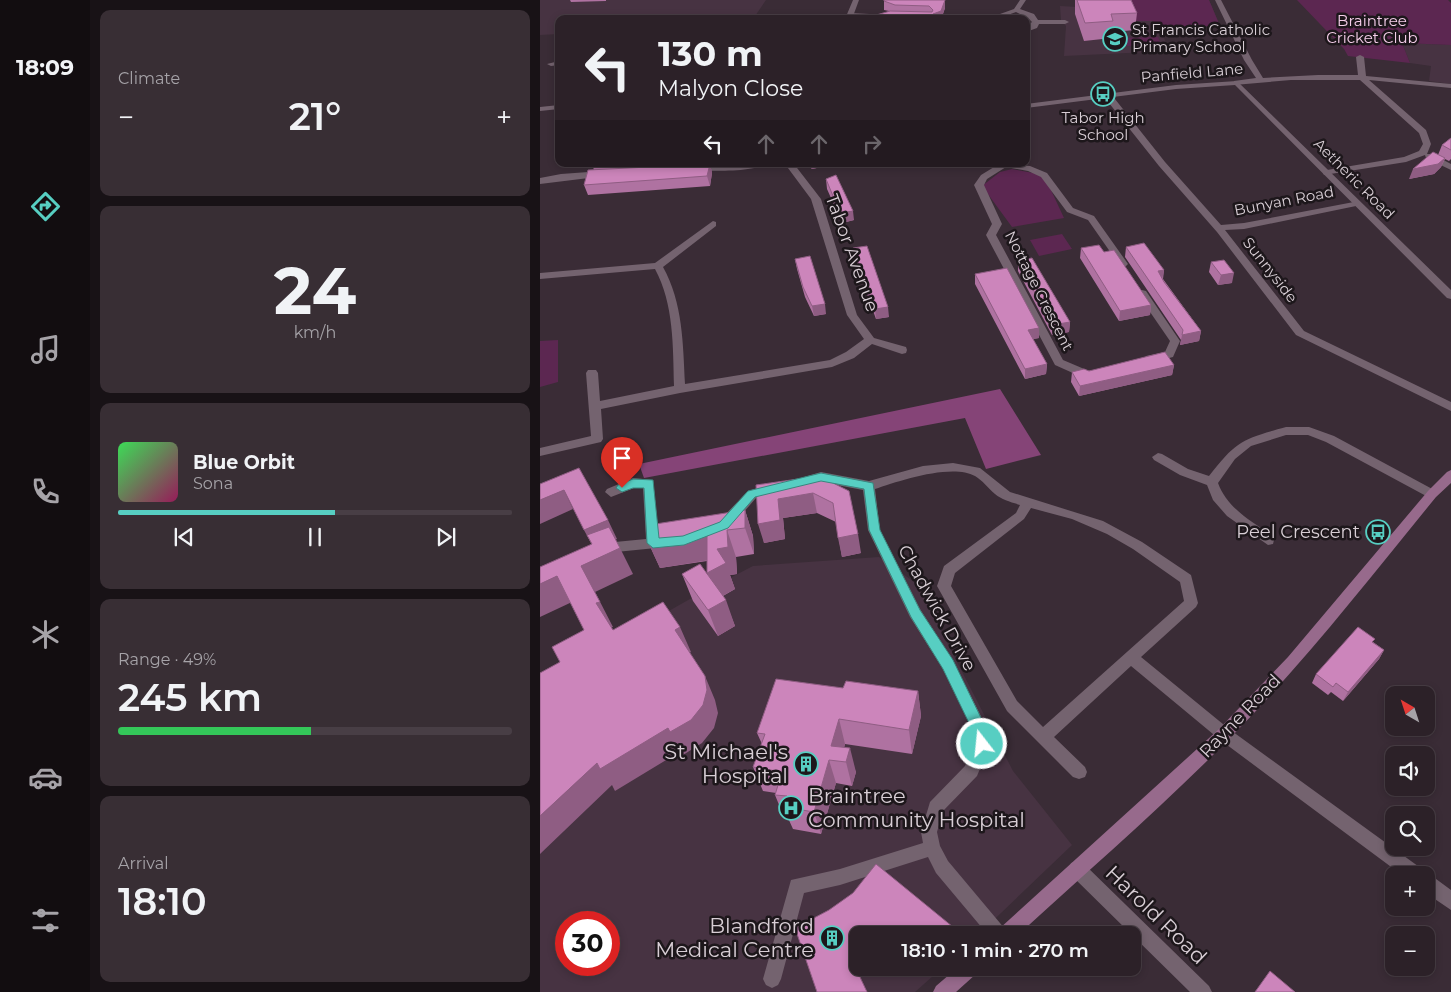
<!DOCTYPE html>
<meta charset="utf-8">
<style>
:root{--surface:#2c2128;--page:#382e34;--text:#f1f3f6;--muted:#a6a3a8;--line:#483e45;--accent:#57cec2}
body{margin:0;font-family:Montserrat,sans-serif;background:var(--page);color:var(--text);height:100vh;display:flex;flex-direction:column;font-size:19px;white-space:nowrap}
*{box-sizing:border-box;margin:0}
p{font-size:16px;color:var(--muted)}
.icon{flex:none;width:28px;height:28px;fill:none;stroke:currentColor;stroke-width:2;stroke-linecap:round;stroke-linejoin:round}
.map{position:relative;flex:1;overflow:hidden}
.details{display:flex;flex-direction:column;gap:10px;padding:10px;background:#181216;width:450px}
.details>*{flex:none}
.hud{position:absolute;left:15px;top:15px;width:475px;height:152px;border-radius:10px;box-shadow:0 2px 8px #0003,0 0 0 1px var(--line);background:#2c2128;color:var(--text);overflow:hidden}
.needle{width:32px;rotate:321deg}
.fabs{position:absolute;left:845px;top:686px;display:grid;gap:10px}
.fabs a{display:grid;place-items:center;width:50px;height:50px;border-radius:10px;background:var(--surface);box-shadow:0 2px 8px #0003,0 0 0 1px var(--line);font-size:25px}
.speed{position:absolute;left:15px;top:911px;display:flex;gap:10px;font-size:25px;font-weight:700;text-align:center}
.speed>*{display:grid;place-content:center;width:65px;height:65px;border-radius:50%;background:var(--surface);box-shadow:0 2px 8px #0003,0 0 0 1px var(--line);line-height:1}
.speed .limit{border:8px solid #d22;background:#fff;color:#111}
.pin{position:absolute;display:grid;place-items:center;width:42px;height:42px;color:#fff;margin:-51px -21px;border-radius:50% 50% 50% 0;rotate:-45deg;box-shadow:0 0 5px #0007}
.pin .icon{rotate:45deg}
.me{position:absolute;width:55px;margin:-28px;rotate:344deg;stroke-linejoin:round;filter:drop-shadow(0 0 4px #0008)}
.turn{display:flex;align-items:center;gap:18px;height:105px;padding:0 20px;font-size:22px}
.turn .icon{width:65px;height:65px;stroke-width:2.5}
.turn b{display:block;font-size:35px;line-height:42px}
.lanes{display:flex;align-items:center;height:48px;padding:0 20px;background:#0003;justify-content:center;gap:25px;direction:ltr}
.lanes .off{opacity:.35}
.big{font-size:38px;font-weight:600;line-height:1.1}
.details .widget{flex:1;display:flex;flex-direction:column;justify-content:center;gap:8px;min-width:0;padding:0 18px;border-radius:10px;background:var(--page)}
.details .dial{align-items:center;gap:0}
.dial b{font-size:65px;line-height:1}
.song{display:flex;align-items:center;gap:15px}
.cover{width:60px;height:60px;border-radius:8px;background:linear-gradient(135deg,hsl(130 70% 55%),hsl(330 70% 35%))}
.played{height:5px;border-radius:2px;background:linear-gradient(90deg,var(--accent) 55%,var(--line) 55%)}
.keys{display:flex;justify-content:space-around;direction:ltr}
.heat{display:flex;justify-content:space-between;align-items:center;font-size:28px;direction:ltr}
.charge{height:8px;border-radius:4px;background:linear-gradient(90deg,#34c759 49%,var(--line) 0)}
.trip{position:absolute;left:309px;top:926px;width:292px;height:50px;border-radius:10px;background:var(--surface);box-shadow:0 2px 8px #0003,0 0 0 1px var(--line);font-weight:600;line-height:50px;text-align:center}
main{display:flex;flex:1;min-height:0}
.tabs{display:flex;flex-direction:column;width:90px;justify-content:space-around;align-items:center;background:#120d10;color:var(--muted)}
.tabs .icon{width:35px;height:35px}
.tabs .selected{color:var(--accent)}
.tabs b{font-size:22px;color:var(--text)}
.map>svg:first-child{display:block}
.built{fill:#473342;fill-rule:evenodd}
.green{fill:#5c2751}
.forest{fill:#854477}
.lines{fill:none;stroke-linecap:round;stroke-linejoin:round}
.minor{fill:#74636f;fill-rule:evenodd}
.tertiary{fill:#74636f;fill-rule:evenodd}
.secondary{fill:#976a8c;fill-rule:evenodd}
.wall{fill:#af72a1}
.shaded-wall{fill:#8f5d83}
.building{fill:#cc85bb;stroke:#8f5d83}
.route{fill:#57cec2;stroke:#39867e}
.labels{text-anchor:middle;stroke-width:5;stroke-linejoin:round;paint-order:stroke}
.far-park-label{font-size:15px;fill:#f5ceea;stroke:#1d171b}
.far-poi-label{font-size:15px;fill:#d8ced5;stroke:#1d171b;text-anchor:start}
.far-street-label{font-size:15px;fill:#d8ced5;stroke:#1d171b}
.street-label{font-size:18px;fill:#d8ced5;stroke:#1d171b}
.poi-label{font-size:18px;fill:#d8ced5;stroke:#1d171b;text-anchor:end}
.near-poi-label{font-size:21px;fill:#d8ced5;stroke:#1d171b;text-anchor:end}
.near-street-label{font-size:21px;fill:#d8ced5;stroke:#1d171b}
</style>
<main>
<nav class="tabs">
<b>18:09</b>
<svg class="icon selected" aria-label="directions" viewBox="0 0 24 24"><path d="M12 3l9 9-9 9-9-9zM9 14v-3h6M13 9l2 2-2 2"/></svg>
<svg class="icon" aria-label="music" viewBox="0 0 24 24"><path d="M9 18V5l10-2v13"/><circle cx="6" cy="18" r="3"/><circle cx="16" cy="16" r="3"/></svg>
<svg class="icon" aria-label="phone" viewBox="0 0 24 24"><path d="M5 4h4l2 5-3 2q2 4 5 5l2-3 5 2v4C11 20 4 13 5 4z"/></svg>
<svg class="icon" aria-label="climate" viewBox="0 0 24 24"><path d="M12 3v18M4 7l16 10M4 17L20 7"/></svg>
<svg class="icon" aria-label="car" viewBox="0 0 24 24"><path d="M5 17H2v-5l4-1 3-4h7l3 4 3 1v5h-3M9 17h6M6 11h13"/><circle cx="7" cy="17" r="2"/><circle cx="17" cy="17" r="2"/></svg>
<svg class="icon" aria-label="filters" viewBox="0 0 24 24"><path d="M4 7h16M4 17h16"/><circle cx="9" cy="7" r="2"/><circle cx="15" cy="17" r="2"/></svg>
</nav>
<section class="details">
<div class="widget"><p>Climate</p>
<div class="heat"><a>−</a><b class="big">21°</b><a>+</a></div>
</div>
<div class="widget dial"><b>24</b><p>km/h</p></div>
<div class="widget">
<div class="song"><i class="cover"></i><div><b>Blue Orbit</b><p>Sona</p></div></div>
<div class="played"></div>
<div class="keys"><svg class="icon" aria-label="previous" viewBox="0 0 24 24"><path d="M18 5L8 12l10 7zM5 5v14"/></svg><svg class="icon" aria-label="pause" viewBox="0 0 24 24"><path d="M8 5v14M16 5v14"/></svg><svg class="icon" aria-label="next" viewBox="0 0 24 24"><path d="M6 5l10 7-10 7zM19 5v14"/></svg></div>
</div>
<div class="widget"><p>Range · 49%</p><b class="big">245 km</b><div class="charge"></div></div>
<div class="widget"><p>Arrival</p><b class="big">18:10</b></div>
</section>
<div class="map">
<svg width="911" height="992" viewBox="0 0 911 992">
<rect width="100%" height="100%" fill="#3a2c36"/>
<path class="built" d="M0 0H226L213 19H19V34L0 35Z
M554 0H669L680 26 620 27 629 51 524 56 526 26 521 20 520 6 538 7Z
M862 43 911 45V84L889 81 891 66 870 63Z
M339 557 377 584 473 771 532 845 438 935H318V968H402L375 992H0V684L157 595 213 566ZM26 922H69V965H26Z"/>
<path class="green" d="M584 0H669L680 26 616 27 613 21H595Z
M757 0H908L911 3V45L862 43 870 63 808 56 804 49Z
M618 37 621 45 587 46 584 38Z
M472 169 504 175 524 218 472 227 442 186 460 172Z
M522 234 532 249 499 256 490 240Z
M18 340V382L0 387V341Z"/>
<path class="forest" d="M460 389 501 455 446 469 425 418 104 478 99 464Z"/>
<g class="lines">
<path class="minor" d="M480 0H486L480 9 494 14 498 20H525L529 22 525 24H499L497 28 486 32V27L492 22 488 18 476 12 457 19H446L474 9Z
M675 0H681L712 60 723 78 778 75H818L816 57 820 55 824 57 826 76 911 84V88L829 80 886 130 891 144 887 154H892L911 164V170L886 158 885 155 866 162 784 175 783 173 787 170 864 157 879 151 883 144 879 133 820 80H751L694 85V81L716 78 704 60Z
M310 13 349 15 353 17 342 19 307 17 306 15Z
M19 61V65L11 66 7 64Z
M565 94H571L625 162 681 225 704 223 819 201 821 203 816 206 704 229 685 230 764 331 911 402V411L756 335 677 232 619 166 565 98Z
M223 164C213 173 169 170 154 171L150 168 154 165Z
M245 164H254L281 199 317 315 334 338 366 347 367 350 366 353 362 354 332 344 314 358 292 367 140 393 61 409 63 439 61 442 0 456V448L51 436 46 373 48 370H56L58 373 60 401 134 386C133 347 134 304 115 269L0 279V273L115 263 173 221 176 222V226L123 267C143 303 143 344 145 384L290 360 306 352 324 339 307 315 271 199Z
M459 164 490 166 507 173 533 208 554 216 588 264 586 266H580L548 220 527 212 501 177 488 171 466 167 447 179 444 185 462 224 456 235 523 360 549 371H556L558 374 556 377 544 378 515 365 446 235 452 224 434 185 441 175Z
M62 171 66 174 65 176 0 184V178L21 174Z
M602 290 606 291 640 341 633 357 610 363 605 359 606 356 625 352 630 341 597 293Z
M746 427H769L794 436 896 491 898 494 892 499 888 497 786 442 768 435H746L711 446 695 459 678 483C687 508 711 521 733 536L734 540 733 544 728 545 687 516 673 500 667 485 640 475 614 460 612 457 618 453 622 454 648 469 669 476C697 440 703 439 746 427Z
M413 463 440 468 470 492 563 521 602 542 651 575 658 603 656 607 601 657 689 729 882 869 884 874 892 876 911 890V910L886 893V875H862L679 739 591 666 514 737 545 767 547 772 545 777 539 779 533 777 467 711 397 586 404 566 476 513 480 505C471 502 462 500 455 494 448 488 442 480 435 476 412 463 358 481 335 489L340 530 380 609 413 661 445 724 450 744 437 776 403 811 397 832 400 846 408 861 465 929 468 935H448L396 873 388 857 300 885 264 893 241 979 238 985 232 988 226 985 223 979 251 880 300 869 383 843 381 832 390 802 425 766 434 744 430 725 403 669 370 617 328 530 323 490 281 482 268 485 262 480 264 477 281 472 329 481 383 466ZM491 508 532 519 567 534 593 549 640 582 644 601 503 727 477 701 411 586 415 573 484 519Z
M93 478 113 480 119 538H131L133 542 131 546 126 547 76 552 65 556 60 555 58 551 60 547 75 542 106 539 103 488H94L71 497 65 492 67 489Z
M231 484 237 489 235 492 216 498 190 528H180L179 524 180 520 208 491Z
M537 861 543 863 669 986 672 992H650L531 875 529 869 531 863Z"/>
<path class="tertiary" d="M313 0H319L312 19H305Z
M697 81 911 290V299L907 298 695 85 636 89 486 108V104L636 85Z
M19 105V109L0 111V107Z"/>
<path class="secondary" d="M911 470V483L896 497C829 579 764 663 689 739 622 807 549 870 478 935H456L459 929 679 729 748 657 888 491 907 472Z
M417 968H439L436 974 416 992H393L396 986Z"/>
</g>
<path class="wall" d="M30 0H66V1L31 2Z
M405 0V8L402 17 349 11 344 10V1Z
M535 0H591L597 13 595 30 572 32V38L544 41 535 14Z
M911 138V159L909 161 905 159 901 167 894 174 869 179 898 155 902 145Z
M52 164H173H170L172 173 170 186 48 195 44 185 54 170Z
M267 164H286V166L272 169Z
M286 179 314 220 302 223 287 189Z
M586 247 624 270 623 279 661 331 659 341 640 345 641 340 585 257Z
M313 248 349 317 336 319 314 258Z
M541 248 564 252 611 305 610 315 579 321 540 258Z
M255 259 286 314 274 316 265 297 257 269Z
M478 261 530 322 529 332 512 335 478 271Z
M671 262 692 283 678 285 669 272Z
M435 274 499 338 493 339 507 364 506 374 485 379 435 284Z
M634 365 632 375 539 396 531 382 532 372Z
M279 476 321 553 302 557 296 522 277 513 243 518 245 539 224 543 216 485Z
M205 510 213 536 214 554 196 557 197 574 190 575 195 589 183 596 195 626 178 636 153 601 142 574 168 576 167 561 120 568 108 542Z
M833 642 844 650 839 659 803 701 791 692 788 695 772 683 776 674Z
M303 688 378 691 381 716 372 754 305 744 304 748 316 772 312 786 296 783 281 834 253 829 248 818 244 817 235 795 236 793 223 791 213 767 222 744 217 733Z
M289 910 414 935H318V968H324L317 972Z
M379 968H389L384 973Z"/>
<path class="shaded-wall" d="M405 0V8L401 19 393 14Z
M905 158 901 167 894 174 869 179 873 169Z
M170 164 172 173 170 186 167 176Z
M271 164H286V166L272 169Z
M313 211 314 220 302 223 300 213Z
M624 270 622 280 618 271Z
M694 273 692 283 678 285 681 275Z
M285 304 286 314 274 316 272 306Z
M611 305 610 315 579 321 580 311Z
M348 307 349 317 336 319 335 309Z
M530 322 529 332 512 335V325Z
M499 328V338L488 340V330Z
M661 331 659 341 640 345 642 335Z
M507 364 506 374 485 379V369Z
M634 365 632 375 539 396 540 386Z
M24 490 33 509 0 524V500Z
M273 493 277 513 243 518 245 539 224 543 218 524 238 499Z
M205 510 213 536 214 554 205 528Z
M68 520 77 539 54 549 44 530Z
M187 530 196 557 197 574 190 575 195 589 177 599 167 573 177 549Z
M167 533 176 559 120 568 108 542Z
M318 534 321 553 302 557 298 538Z
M80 548 93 574 55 592 73 627 70 628 56 603 41 566Z
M17 576 32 602 0 617V584Z
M186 600 195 626 178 636 168 610Z
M140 627 151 652 146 655 135 630Z
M844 650 839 659 803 701 808 692Z
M165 676 175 700 178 713 174 728 162 743 143 755 130 732Z
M378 691 381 716 372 754 369 730Z
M299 719 305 744 300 761 291 746Z
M128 728 141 751 75 791 72 785 0 854V816L57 763Z
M310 748 316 772 312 786 306 762Z
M289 760 296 783 281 834 274 812Z
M413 927 414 935H406Z
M349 930 350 935H343Z
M318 957V968H324L317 972 312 960Z
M383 968H389L384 973Z"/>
<path class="building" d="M344 0H405L401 11 393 14 405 19 334 18 333 16 350 11 392 12 393 10 389 6 355 5 344 1Z
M537 0H591L597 13 571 14 573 21 545 23Z
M911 138V150L902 145Z
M893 152 905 158 898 164 873 169Z
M170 164 167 176 44 185 48 170Z
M296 175 313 211 300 213 286 179Z
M604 243 624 270 618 271 624 282 661 331 642 335 643 330 586 247Z
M559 245 564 252 574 250 611 305 580 311 541 248Z
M327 246 348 307 335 309 313 248Z
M270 256 285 304 272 306 263 287 255 259Z
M492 258 530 322 512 325 478 261Z
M684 260 694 273 681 275 671 262Z
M467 268 499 328 488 330 507 364 485 369 435 274Z
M625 352 634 365 540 386 532 372 544 369 549 371Z
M39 468 68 520 44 530 24 490 0 500V484Z
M279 476 309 491 318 534 298 538 293 503 273 493 238 499 240 520 218 524 216 485Z
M205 510V528L187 530 188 547 177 549 186 563 167 573V533L108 542 109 525Z
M69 527 80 548 41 566 60 602 56 603 73 630 123 602 140 627 135 630 165 676 167 690 163 705 151 720 130 732 128 728 60 769 57 763 0 816V673L20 662 12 647 44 630 17 576 0 584V567L52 544 47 535Z
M160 564 186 600 168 610 142 574Z
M818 627 835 639 832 642 844 650 808 692 796 683 793 687 776 674Z
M236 679 303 688 306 681 378 691 369 730 299 719 291 746 310 748 306 762 289 760 274 812 244 807 247 796 235 795 242 772 213 767 225 734 217 733Z
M336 864 413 927 406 935H354L349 930 343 935H318V957L312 960 327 992H277L255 928 289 910 313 893Z
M730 971 755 992H715Z"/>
<path class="route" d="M281 473 333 483 340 530 380 610 413 660 444 724 449 744 447 748 442 750 437 748 430 725 403 669 371 617 329 530 324 489 281 481 215 497 188 528 144 545 113 548 107 543 104 488H93L82 492 76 488 78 485 93 479 113 480 119 538 143 536 180 522 208 491Z"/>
<defs>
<g id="school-ring" transform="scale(1.25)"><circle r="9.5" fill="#1d171b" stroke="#57cec2" stroke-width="1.5"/><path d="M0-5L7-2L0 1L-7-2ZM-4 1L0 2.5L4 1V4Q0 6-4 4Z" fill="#57cec2"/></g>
<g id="bus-ring" transform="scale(1.25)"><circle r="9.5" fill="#1d171b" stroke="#57cec2" stroke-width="1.5"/><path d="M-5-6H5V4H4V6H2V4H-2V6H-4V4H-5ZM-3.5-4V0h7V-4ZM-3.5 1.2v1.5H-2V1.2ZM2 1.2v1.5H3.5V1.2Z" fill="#57cec2"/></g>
<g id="building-ring" transform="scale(1.25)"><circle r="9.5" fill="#1d171b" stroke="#57cec2" stroke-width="1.5"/><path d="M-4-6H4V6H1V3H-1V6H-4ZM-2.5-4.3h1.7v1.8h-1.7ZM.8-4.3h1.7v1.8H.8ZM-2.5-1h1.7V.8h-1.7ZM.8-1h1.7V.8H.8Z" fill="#57cec2"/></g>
<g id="hospital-ring" transform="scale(1.25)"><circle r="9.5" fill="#1d171b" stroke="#57cec2" stroke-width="1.5"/><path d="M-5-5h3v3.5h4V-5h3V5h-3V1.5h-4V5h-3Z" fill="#57cec2"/></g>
</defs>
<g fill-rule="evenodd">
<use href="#school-ring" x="575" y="39"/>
<use href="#bus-ring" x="563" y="94"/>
<use href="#bus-ring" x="838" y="532"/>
<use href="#building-ring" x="266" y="764"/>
<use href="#hospital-ring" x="251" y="808"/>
<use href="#building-ring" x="292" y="938"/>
</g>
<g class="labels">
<g class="far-park-label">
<text x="832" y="26">Braintree<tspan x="832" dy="17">Cricket Club</tspan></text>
</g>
<g class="far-poi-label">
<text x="592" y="35">St Francis Catholic<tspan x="592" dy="17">Primary School</tspan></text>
<text x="563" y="123" text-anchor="middle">Tabor High<tspan x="563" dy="17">School</tspan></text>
</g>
<g class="far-street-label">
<text transform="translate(652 73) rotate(-5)" y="5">Panfield Lane</text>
<text transform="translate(814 179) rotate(45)" y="5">Aetheric Road</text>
<text transform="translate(744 201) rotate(-11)" y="5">Bunyan Road</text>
<text transform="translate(730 270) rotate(52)" y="5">Sunnyside</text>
<text transform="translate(499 291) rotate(63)" y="5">Nottage Crescent</text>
</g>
<g class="street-label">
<text transform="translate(312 253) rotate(70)" y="6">Tabor Avenue</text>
<text transform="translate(397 608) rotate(61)" y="6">Chadwick Drive</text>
<text transform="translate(700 716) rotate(-46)" y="6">Rayne Road</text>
</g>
<g class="poi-label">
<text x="820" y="538">Peel Crescent</text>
</g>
<g class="near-poi-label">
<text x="248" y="759">St Michael's<tspan x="248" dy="24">Hospital</tspan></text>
<text x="268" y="803" text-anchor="start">Braintree<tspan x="268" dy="24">Community Hospital</tspan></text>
<text x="274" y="933">Blandford<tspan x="274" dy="24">Medical Centre</tspan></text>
</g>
<g class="near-street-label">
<text transform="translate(616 915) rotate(44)" y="7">Harold Road</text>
</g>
</g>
</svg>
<div class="fabs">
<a><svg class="needle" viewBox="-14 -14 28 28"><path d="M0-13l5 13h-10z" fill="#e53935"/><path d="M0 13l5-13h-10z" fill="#a6a3a8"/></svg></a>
<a><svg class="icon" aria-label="sound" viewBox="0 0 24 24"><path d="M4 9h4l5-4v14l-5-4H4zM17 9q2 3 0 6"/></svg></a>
<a><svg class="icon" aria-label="search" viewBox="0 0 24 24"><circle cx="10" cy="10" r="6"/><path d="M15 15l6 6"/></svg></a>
<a>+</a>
<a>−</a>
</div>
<div class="speed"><div class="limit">30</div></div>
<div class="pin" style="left:82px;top:488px;background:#d93025"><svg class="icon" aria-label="arrive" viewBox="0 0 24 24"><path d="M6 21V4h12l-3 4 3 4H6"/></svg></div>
<svg class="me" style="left:442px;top:744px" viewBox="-20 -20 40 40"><circle r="17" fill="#57cec2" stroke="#fff" stroke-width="3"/><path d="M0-11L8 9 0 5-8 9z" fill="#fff"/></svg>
<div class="trip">18:10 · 1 min · 270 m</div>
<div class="hud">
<div class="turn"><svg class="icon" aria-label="left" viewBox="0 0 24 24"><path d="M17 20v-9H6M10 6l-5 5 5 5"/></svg><div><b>130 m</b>Malyon Close</div></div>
<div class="lanes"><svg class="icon" aria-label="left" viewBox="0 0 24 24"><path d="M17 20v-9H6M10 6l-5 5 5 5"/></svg><svg class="icon off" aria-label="ahead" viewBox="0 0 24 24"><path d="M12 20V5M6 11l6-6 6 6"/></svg><svg class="icon off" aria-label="ahead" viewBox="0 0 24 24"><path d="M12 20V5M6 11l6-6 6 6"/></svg><svg class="icon off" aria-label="right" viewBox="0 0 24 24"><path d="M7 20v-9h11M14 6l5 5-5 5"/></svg></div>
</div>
</div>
</main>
